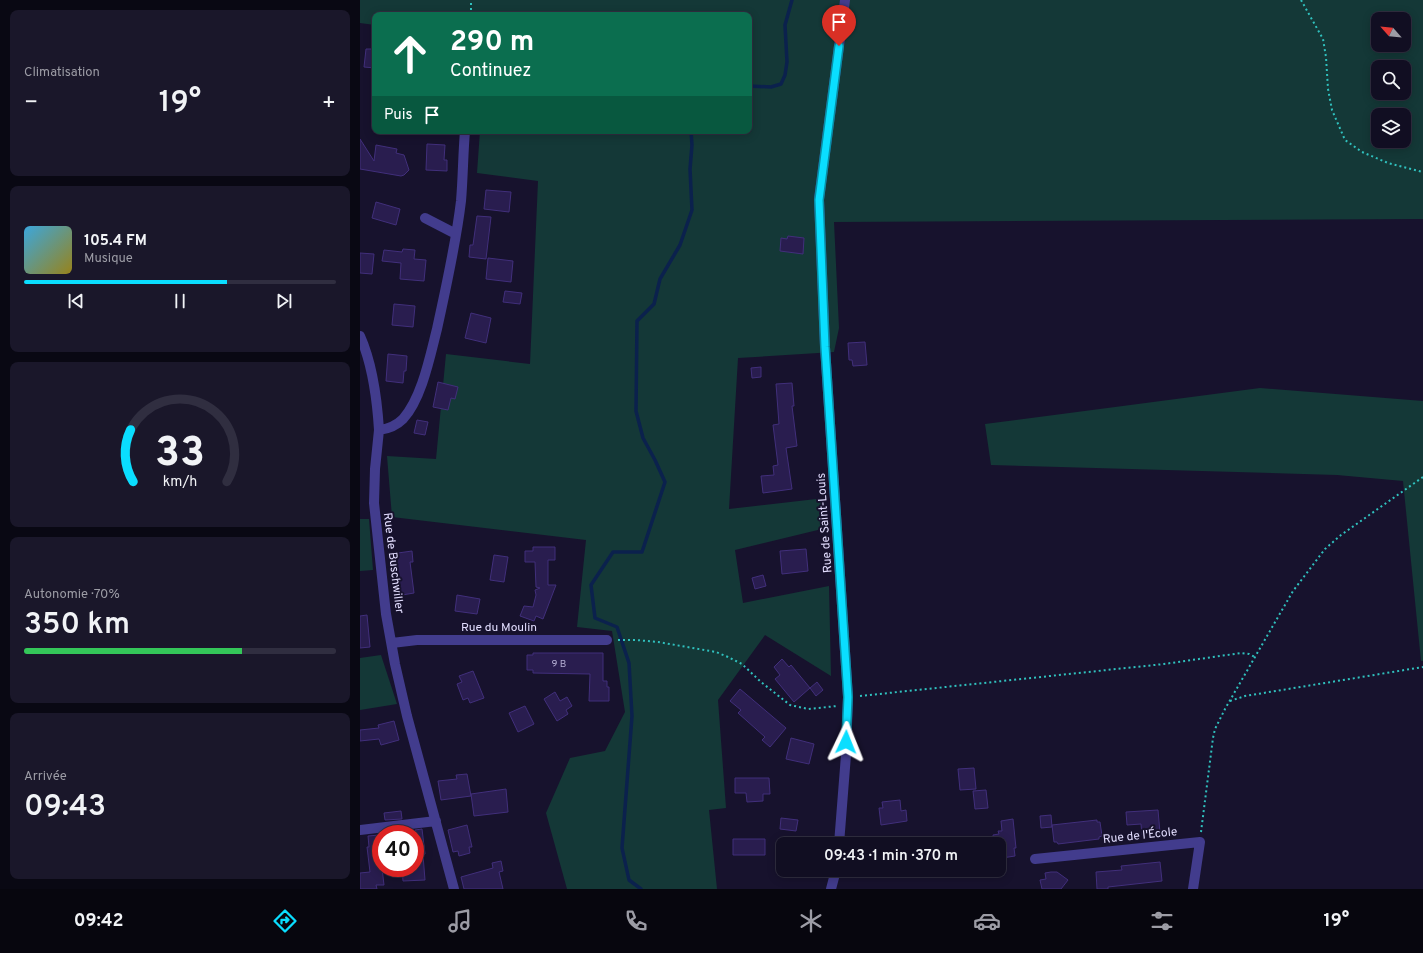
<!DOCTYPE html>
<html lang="fr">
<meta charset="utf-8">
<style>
:root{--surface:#110e22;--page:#1a172a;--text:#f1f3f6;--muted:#9c9ca5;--line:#302e40;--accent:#0adeff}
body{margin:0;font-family:Overpass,sans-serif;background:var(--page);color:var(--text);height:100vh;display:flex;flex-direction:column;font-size:15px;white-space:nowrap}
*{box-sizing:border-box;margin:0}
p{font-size:13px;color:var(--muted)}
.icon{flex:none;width:22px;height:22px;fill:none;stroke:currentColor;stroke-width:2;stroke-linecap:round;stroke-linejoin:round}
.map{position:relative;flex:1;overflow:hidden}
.side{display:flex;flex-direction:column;gap:10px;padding:10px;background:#090813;width:360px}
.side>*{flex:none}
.hud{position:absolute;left:12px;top:12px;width:380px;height:122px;border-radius:8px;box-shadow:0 2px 10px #0003,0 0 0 1px var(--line);background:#0b6e4f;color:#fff;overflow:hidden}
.needle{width:26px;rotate:297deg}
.buttons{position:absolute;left:1011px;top:12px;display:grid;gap:8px}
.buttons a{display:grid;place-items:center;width:40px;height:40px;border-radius:8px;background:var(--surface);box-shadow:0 2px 10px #0003,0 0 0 1px var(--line);font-size:20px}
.speed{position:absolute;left:12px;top:825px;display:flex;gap:8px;font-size:20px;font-weight:700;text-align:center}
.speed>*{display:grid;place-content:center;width:52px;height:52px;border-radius:50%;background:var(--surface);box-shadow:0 2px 10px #0003,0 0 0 1px var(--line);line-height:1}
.speed .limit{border:6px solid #d22;background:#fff;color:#111}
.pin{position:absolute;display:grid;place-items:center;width:34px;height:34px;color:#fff;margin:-41px -17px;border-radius:50% 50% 50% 0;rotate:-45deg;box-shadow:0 0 4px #0007}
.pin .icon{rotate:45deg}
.me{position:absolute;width:44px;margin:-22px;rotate:2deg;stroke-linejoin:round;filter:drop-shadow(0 0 3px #0008)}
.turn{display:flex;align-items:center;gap:14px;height:84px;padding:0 12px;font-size:18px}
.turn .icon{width:52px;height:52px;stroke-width:2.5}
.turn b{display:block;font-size:28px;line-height:34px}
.then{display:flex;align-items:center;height:38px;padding:0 12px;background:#0003;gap:8px;font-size:15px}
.big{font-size:30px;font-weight:600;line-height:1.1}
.side .card{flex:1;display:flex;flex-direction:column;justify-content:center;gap:6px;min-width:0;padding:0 14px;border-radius:8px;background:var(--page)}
.side .dial{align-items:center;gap:0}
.dial svg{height:104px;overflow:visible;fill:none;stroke:var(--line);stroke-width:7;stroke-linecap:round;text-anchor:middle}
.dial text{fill:var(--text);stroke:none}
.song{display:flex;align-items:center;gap:12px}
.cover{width:48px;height:48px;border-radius:6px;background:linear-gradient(135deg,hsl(200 70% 55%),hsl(50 70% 35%))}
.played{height:4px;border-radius:2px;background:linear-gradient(90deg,var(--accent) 65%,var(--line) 65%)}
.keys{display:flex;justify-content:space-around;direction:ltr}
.heat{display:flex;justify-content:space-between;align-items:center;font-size:22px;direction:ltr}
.charge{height:6px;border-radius:3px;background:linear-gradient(90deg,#34c759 70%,var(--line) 0)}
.trip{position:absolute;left:416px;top:837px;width:230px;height:40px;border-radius:8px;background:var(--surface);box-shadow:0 2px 10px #0003,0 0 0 1px var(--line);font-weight:600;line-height:40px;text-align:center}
.dock{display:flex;height:64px;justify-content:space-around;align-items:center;background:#07060e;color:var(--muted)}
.dock .icon{width:28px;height:28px}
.dock .on{color:var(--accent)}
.dock b{font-size:18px;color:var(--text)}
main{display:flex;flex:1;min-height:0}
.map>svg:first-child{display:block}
.green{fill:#143837;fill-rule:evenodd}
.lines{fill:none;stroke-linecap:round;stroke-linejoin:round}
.stream{stroke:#0b214d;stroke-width:3.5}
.building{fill:#291d4f;stroke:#412f7b}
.path{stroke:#30c1be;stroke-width:2;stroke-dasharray:2 3;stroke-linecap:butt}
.minor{stroke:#423c8d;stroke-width:10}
.route-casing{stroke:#0690a6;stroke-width:10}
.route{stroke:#0adeff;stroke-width:7}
.labels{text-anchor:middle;stroke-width:4;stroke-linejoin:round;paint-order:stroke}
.number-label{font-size:10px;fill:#b4aed3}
.street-label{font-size:12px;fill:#e3deff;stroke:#17122d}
</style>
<main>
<section class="side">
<div class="card"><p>Climatisation</p>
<div class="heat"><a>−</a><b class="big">19°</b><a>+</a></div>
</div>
<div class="card">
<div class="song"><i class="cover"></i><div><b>105.4 FM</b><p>Musique</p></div></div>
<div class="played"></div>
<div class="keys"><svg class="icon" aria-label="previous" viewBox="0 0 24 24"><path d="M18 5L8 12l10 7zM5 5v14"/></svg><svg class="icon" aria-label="pause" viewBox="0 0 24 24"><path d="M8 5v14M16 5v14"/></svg><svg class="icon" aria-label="next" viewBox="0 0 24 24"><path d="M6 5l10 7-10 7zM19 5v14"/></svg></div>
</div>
<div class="card dial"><svg viewBox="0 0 100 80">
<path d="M14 69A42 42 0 1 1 86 69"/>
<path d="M14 69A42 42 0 0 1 12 29" stroke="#0adeff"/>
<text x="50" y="56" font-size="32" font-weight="700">33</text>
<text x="50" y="72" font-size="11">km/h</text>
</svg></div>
<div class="card"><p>Autonomie · 70%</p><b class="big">350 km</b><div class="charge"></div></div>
<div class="card"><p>Arrivée</p><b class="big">09:43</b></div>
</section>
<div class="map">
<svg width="1063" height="889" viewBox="0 0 1063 889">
<rect width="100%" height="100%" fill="#17122d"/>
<path class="green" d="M0 0H1063V219L474 222 479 328 474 352 378 358 369 509 465 498 466 528 375 550 383 603 469 586 471 676 405 635 358 700 366 808 349 810 357 889H207L186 813 210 758 245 751 265 712 252 631 217 627 226 540 32 517 27 456 76 459 86 354 170 364 178 181 117 173 120 131H389V15H15V25L0 23ZM1018 19H1044V45H1018ZM1018 67H1044V93H1018ZM1018 115H1044V141H1018Z
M900 388 1063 401V661H1061L1043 481 977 475 631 465 625 424Z
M0 519H9L13 570 0 571Z
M21 655 37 704 0 710V658Z"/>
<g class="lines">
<path class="stream" d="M389 86 411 87 421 84 425 75 427 62 425 25 432 0
M281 889 269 880 262 848 272 716 269 663 257 627 235 618 231 585 253 552H282L305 482 295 460 283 438 276 411 277 321 294 304 300 279 320 245 332 210 330 169 332 145 331 131"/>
</g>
<path class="building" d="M6 49H15V68L4 67Z
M0 139 14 161 16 145 37 149 36 153 44 155 49 170 44 175 41 176 0 169Z
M67 144 85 145 84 160H87V171L66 170Z
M126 190 151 192 149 212 124 209Z
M16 202 40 209 36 225 12 218Z
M117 216 131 217 126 259 109 257 110 245H113Z
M428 236 444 238 443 254 420 251 421 238 427 239Z
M43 249 55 250 54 259 66 260 64 281 40 279 41 263 22 261 24 250 42 252Z
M0 253 14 254 12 274 0 273Z
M128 258 153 261 151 282 126 279Z
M145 291 162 293 160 304 143 302Z
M34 304 55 306 53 327 32 325Z
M111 313 131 318 126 343 105 338Z
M505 342 507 365 493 366 492 360H489L488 343Z
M28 354 47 356 46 371H44L43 383 26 381Z
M401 367V377L392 378 391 368Z
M78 382 98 387 95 399 91 398 88 410 73 407Z
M432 383 434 406H432L437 446 426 448 432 489 403 493 401 476 414 475 413 466 418 465 413 425 419 424 416 384Z
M57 420 68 422 65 435 54 433Z
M173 547H195V560H188V585H196L183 619 176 616 174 621 160 616 164 606 173 607 176 595 175 590 180 588 176 587 175 562H165V551H173Z
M446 549 448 571 422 574 420 551Z
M52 551 53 562H50L54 593 36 596 31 554Z
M134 555 148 557 144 582 130 580Z
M403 575 406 586 395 589 392 578Z
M97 595 120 599 117 614 95 611Z
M7 615 10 647 0 648V616Z
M173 653H243V681H247V687H249V701H229L230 674 173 673V670H167V655H173Z
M422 659 429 667 431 665 450 688 457 682 463 690 456 696 450 688 434 702 415 679 420 675 414 667Z
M113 671 124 698 110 703 108 698 103 700 97 684 102 682 99 676Z
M380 689 426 728 410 747 402 740 405 737 378 713 381 710 370 701Z
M195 692 200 701 207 697 212 706 206 710 208 714 197 721 184 699Z
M165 706 174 724 158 732 149 713Z
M34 721 39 740 21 745 19 739 0 741V730L19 728 18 725Z
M431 738 454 744 449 764 426 759Z
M614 768 616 789 600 790 598 769Z
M107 774 111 796 81 800 78 781 97 779 96 775Z
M375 778H409L410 794H403V801L387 802 386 793H375Z
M146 789 148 812 114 816 111 794Z
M626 790 628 808 615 809 613 791Z
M540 800 541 811 546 810 547 821 521 825 519 808H523L522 802Z
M798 810 800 833 782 835 781 824 767 825 766 812Z
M41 811 42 819 25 820 24 813Z
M691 815 692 827 681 828 680 816Z
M421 818 438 820 436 831 420 829Z
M653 819 656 848H654L655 856 642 858V857H639V844H634L633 835 639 834 638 831H642L641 821Z
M737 820V822H740L742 836 739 837V839L698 844 697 842H694L692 825Z
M107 825 112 847H109L110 853 99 856 98 851 93 852 88 830Z
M62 829 65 854 63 855 65 880 43 881 42 868H55V830Z
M19 835 21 868H22L24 885H16L17 889H0V873L10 872 7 847H9L8 836Z
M373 839H405V855H373Z
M141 861 143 871 139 872 143 889H104L101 877 133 868 132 863Z
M800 862 802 881 748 887V889H737L736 872 762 870 761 866Z
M691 872H697L708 880 701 889H682L680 880 686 879 685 873Z"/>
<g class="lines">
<path class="path" d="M941 0 963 39 966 57 968 89 972 110 985 140 1002 152 1028 163 1063 172
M111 15V0
M258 640H276L298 642 356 652 368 657 382 664 401 682 430 705 448 709 477 706
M500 696 804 664 881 653 889 654 895 657
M870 701 885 696 1063 667
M841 832 853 738 855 729 865 709 933 591 965 549 981 535 1063 477"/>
<path class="minor" d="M65 218 96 234
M0 336C13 365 17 398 19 430
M32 643 57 640H247
M0 830 76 821
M479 844 486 755 488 697 465 347 459 199 485 0
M675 859 840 842 833 889
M94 889 47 716 35 664 26 614 14 503 15 469 19 430C28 429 36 426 43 419 62 398 70 356 77 329 86 287 96 244 101 201 103 178 103 154 105 131
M471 889 476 870"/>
</g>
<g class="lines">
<g class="route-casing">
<path id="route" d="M479 46 459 200 465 347 488 697 486 742"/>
</g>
<use href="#route" class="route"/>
</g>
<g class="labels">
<g class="number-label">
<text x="199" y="667">9 B</text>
</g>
<g class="street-label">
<text transform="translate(464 523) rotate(-94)" y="4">Rue de Saint-Louis</text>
<text transform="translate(34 563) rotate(83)" y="4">Rue de Buschwiller</text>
<text x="139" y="631">Rue du Moulin</text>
<text transform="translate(780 835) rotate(-6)" y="4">Rue de l'École</text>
</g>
</g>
</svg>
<div class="buttons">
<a><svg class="needle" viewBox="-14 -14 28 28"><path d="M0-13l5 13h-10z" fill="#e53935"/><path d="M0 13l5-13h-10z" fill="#9c9ca5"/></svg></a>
<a><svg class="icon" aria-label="search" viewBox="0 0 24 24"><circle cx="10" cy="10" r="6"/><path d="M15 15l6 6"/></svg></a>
<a><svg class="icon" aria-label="layers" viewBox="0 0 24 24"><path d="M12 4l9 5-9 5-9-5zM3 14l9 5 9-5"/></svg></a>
</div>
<div class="speed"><div class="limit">40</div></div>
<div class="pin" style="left:479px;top:46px;background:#d93025"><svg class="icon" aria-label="arrive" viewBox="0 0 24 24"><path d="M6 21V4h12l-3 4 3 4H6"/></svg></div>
<svg class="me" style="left:486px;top:742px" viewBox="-20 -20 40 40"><path d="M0-17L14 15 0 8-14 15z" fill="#0adeff" stroke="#fff" stroke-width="4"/></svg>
<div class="trip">09:43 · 1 min · 370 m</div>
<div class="hud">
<div class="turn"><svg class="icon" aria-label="ahead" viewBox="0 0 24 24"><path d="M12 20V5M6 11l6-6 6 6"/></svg><div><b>290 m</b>Continuez</div></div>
<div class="then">Puis<svg class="icon" aria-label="arrive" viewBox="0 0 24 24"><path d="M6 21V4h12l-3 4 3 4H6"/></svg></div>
</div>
</div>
</main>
<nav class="dock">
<b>09:42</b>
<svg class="icon on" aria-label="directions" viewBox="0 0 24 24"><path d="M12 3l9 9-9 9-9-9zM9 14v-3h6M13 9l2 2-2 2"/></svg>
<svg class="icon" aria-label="music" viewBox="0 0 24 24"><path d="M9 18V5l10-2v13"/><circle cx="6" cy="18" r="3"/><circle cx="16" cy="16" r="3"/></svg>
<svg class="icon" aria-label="phone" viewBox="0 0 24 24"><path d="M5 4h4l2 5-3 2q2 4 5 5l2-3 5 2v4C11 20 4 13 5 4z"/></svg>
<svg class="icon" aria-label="climate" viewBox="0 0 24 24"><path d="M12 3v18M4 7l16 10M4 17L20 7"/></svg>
<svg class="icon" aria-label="car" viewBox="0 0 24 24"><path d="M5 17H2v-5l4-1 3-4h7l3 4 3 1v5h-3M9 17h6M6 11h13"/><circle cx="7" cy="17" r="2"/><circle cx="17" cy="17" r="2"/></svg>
<svg class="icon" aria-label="filters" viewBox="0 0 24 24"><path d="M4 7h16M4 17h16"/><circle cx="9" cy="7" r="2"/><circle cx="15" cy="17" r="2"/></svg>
<b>19°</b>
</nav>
